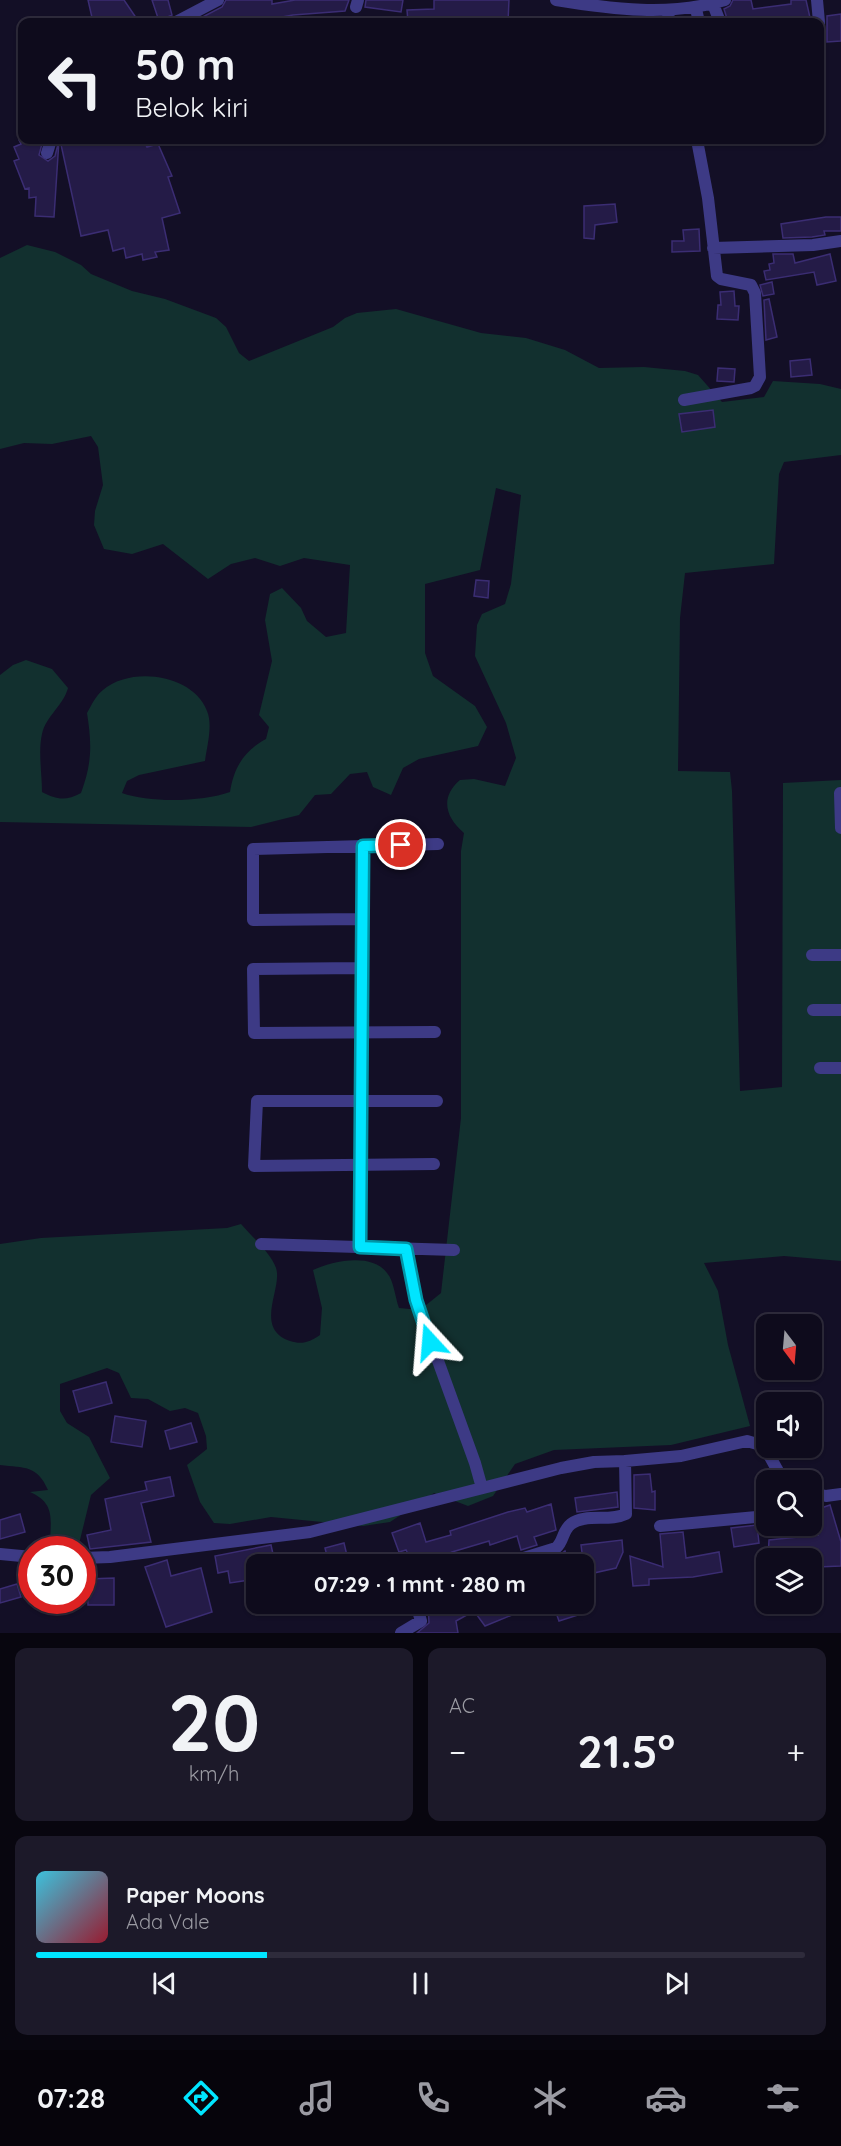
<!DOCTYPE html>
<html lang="id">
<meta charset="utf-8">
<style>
:root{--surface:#0e0b1c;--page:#1c1929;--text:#f1f3f6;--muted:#9b9ba3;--line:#2e2b3b;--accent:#00e5ff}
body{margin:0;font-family:Quicksand,sans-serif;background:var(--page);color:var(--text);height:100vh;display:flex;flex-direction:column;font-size:22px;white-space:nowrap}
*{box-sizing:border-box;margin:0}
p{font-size:20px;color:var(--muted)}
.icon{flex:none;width:33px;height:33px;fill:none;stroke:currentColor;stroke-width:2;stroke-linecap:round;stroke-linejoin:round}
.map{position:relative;height:1633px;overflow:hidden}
.details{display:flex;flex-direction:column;gap:15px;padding:15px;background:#08060f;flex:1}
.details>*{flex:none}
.banner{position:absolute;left:18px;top:18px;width:806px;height:126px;border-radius:12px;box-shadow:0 2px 4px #0004,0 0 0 2px var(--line);background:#0e0b1c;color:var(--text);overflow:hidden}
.needle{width:39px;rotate:164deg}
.buttons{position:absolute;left:756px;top:1314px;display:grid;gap:12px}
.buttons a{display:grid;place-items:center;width:66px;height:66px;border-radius:12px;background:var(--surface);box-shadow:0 2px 4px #0004,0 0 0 2px var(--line);font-size:30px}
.speed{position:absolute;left:18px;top:1536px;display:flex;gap:12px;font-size:30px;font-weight:700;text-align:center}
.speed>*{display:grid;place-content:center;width:78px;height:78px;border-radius:50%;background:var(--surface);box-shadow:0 2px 4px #0004,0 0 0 2px var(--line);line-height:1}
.speed .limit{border:9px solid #d22;background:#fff;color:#111}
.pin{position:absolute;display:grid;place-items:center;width:51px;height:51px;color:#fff;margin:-26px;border:3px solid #fff;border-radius:50%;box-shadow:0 2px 6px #0007}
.me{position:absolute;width:66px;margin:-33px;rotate:341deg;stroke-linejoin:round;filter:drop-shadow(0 0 4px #0008)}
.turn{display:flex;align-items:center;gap:21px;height:126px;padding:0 18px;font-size:27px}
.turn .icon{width:78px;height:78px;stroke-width:2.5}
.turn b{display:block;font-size:42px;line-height:51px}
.big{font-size:45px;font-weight:700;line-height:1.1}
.details .card{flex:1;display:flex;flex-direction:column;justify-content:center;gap:9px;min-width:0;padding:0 21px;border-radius:12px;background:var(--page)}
.details .dial{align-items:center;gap:0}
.dial b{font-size:78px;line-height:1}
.song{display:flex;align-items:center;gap:18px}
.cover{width:72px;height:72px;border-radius:9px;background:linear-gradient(135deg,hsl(190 70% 55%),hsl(350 70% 35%))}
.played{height:6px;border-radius:3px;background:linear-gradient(90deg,var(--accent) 30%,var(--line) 30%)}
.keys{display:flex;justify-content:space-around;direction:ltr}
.heat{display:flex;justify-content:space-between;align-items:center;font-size:33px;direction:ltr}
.details .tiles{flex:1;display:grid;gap:15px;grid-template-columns:1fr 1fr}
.card:last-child{grid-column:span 2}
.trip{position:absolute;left:246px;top:1554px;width:348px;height:60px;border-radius:12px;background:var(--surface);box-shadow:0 2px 4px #0004,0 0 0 2px var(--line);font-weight:700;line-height:60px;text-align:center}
.tab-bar{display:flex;height:96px;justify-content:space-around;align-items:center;background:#06040b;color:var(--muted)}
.tab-bar .icon{width:42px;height:42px}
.tab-bar .on{color:var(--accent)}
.tab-bar b{font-size:27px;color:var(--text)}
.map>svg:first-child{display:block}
.green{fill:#12302f}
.building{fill:#241b47;stroke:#3b2d73;stroke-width:1.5}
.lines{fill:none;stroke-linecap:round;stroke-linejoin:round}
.minor{stroke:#3d3a85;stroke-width:12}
.route-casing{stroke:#0095a6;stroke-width:15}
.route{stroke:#00e5ff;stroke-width:10}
</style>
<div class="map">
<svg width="841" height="1633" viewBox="0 0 841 1633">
<rect width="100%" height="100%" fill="#130f26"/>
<path class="green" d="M27 245 55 252 81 265 91 274 132 291 165 299 216 318 226 327 239 353 249 361 333 327 345 318 357 313 396 309 481 333 526 338 565 350 599 368 644 367 685 371 698 375 722 402 764 397 773 381 820 384 841 389V455L784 462 779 474 774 564 685 573 680 618 678 771 730 772 732 791 740 1091 782 1087 783 783 841 780V1261L784 1256 704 1263 718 1291 728 1345 750 1426 671 1445 554 1450 515 1464 493 1496 468 1506 434 1493 390 1522 363 1526 271 1517 230 1524 214 1523 200 1502 187 1465 207 1449 206 1436 198 1413 185 1408 170 1411 148 1399 131 1398 119 1373 107 1368 60 1384V1411L67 1423 89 1437 110 1478 91 1495 79 1544 50 1547C50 1521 57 1504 30 1492L48 1490C37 1465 25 1468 0 1465V1244L41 1238 227 1228 241 1224C252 1237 271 1253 276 1268 283 1288 253 1328 290 1341 302 1345 310 1342 320 1335L322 1308 313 1270C332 1261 372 1252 387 1273 394 1281 395 1297 399 1308L420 1310 441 1293 461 1118V851L464 833C445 817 440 797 460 780L474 779 505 786 516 758 506 723 475 656 477 625 482 614 505 604 511 584 521 495 496 488 480 570 425 584V653L433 676 475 706 487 727 478 746 419 759 403 768 391 795 373 787 367 772 350 774 331 794 315 795 299 815 251 827 0 822V675L13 665 26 660 52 669 68 688C63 706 46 716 42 734 38 751 42 774 42 792 57 800 66 801 81 793 92 763 92 745 87 713 91 706 96 695 103 690 131 666 193 674 207 711 213 725 207 746 205 761L139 775 127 781 122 793C149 803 203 802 230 792 234 767 244 751 266 739L269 727 259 715 272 661 265 620 270 594 282 588 301 608 307 621 326 637 346 633 350 565 304 558 280 566 255 558 231 564 208 579 163 544 132 554 104 549 94 525 95 511 103 485 98 447 91 436 52 444 24 443 0 449V258Z"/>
<path class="building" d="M88 0H124L139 22H93Z
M152 0H168L172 15 159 21Z
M226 0H272V4L295 0H349L345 11 293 15 254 22 253 20 193 22 222 7Z
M366 0H403L401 12 365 7Z
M434 0H509L508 22H408L407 10 434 9Z
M733 0H751L753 9 791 4V0H806L811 22H728L724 9 730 6Z
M841 14V41L827 42V16Z
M19 140H43L39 155 48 161 55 156 59 140 54 217 35 216 36 197 29 198V188L25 189 14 161 19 159 14 147 21 144Z
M60 140H93V144L118 140 120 145 132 140H143L147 147 158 144 172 176 168 177 180 213 162 218 169 250 155 252 157 257 143 260 142 254 126 258 124 248 113 251 108 230 81 236Z
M615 204 617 222 595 225 594 239 584 238V206Z
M826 217H841V231H824L825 235 812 237 783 238 781 224Z
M699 229 700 251 672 252V241H684L683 230Z
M773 254H793L795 263 830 254 836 281 817 285 814 272 766 280 764 271 770 270 769 264 774 263Z
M772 282 774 294 763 296 760 285Z
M734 291 735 306H739L738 320 717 319 718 305H721L720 292Z
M769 299 777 337 766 340 764 300Z
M810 359 812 375 791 377 790 361Z
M718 368 735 369 734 382 717 381Z
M713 410 715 427 682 432 679 414Z
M476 580 489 581 488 598 474 596Z
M106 1382 112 1403 79 1412 73 1391Z
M115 1416 146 1421 142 1447 111 1442Z
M191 1423 197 1442 170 1449 165 1431Z
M650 1474 652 1492 655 1491V1510L634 1508V1475Z
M170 1477 174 1496 141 1503 151 1542 90 1549 87 1535 111 1530 105 1499 147 1490 145 1482Z
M617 1492 618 1507 577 1512 575 1498Z
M551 1504 556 1530 534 1537 537 1545 521 1550 517 1536 490 1545 489 1541 452 1552 426 1564H413L406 1550 399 1552 392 1533 420 1523 426 1542 451 1535 450 1531 508 1512 525 1508 527 1512Z
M830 1505 841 1542V1566L817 1567 812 1565V1558H768L769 1540 818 1535 812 1511Z
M20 1514 25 1532 0 1539V1520Z
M757 1525 759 1543 734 1547 731 1528Z
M683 1532 686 1558 719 1552 722 1572 693 1577 649 1579V1585L633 1586 630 1556 663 1567 660 1534Z
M622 1540 623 1552 616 1568 585 1575 581 1545Z
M344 1543 349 1564H329L325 1548Z
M271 1545 275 1563 256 1564V1567L248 1569 249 1580 230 1583 228 1571 218 1573 215 1556Z
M565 1551 569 1564H530L558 1556Z
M167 1560 171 1576 201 1568 212 1612 166 1627 145 1567Z
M114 1578V1605H88L87 1579Z
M17 1584 21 1597 0 1603V1589Z
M428 1604H539L485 1626 474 1611 456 1621 458 1633H417L429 1623Z
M553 1604H577L581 1614 559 1621Z"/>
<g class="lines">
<path class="minor" d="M556 0C612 9 671 17 725 0
M817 0 819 22
M713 4 720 22
M356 7 358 0
M696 9 699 22
M667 10 670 22
M176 22 218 0
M819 23V46
M47 153 51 140
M713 248 813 245 841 241
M684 400 751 388 755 386 760 377 755 293 751 285 721 279 717 276 708 198 697 140
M840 793 841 828
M362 919 253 920V849L438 844
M812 955H841
M362 968 253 969 254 1033 435 1032
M813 1010H841
M820 1068H841
M434 1164 254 1166 257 1101H437
M261 1244 454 1250
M360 1247 363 846
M406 1249 416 1300 475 1463 482 1488
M812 1493 826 1496 841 1494
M660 1526 766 1516
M0 1554 32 1557
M82 1558 110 1557 310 1532 561 1468 594 1462 625 1461
M504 1564 556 1548C564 1541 562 1531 571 1524 585 1513 610 1522 626 1514L625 1461 681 1456 747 1441 764 1446 779 1473 787 1480
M401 1633 421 1621 417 1607 420 1604"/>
</g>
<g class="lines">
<g class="route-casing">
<path id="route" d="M401 845 363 846 360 1247 406 1249 416 1300 430 1342"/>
</g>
<use href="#route" class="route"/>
</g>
</svg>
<div class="buttons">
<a><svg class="needle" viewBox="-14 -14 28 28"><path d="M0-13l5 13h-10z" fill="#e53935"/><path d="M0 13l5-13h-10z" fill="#9b9ba3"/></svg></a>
<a><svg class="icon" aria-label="sound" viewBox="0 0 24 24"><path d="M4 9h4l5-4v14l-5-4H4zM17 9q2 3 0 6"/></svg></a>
<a><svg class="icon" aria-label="search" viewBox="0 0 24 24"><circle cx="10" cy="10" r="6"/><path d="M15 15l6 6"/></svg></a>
<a><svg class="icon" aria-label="layers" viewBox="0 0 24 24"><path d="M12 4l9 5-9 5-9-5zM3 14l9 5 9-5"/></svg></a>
</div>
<div class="speed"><div class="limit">30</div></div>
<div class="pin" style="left:401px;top:845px;background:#d93025"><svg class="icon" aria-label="arrive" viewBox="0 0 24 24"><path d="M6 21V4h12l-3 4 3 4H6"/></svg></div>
<svg class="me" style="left:430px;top:1342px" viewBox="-20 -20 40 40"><path d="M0-17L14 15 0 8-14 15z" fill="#00e5ff" stroke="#fff" stroke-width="4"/></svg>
<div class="trip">07:29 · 1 mnt · 280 m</div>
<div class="banner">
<div class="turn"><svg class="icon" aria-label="left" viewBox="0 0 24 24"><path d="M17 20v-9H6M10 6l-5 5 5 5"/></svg><div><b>50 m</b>Belok kiri</div></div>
</div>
</div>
<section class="details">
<div class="tiles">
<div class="card dial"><b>20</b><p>km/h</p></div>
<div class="card"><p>AC</p>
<div class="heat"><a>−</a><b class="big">21.5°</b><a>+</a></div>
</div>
<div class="card">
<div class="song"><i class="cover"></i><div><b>Paper Moons</b><p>Ada Vale</p></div></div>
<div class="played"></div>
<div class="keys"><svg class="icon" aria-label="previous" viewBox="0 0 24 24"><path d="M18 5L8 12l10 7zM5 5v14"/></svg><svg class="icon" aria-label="pause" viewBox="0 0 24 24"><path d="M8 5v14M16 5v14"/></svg><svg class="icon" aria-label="next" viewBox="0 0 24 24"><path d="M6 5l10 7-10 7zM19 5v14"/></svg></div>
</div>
</div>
</section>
<nav class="tab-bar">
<b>07:28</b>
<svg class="icon on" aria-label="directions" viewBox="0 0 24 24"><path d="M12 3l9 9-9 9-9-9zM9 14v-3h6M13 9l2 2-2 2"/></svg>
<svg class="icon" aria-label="music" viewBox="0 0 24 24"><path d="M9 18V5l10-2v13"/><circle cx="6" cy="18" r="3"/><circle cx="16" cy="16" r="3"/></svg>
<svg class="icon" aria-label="phone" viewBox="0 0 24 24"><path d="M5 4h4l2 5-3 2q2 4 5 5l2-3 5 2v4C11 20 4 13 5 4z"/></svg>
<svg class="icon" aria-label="climate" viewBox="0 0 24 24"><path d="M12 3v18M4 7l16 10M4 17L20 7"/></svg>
<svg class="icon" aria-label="car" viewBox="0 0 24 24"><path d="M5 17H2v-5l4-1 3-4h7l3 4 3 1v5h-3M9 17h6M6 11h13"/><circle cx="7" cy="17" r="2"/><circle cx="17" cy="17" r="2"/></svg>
<svg class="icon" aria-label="filters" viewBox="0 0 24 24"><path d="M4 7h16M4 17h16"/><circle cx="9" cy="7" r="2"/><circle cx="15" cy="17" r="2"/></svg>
</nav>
